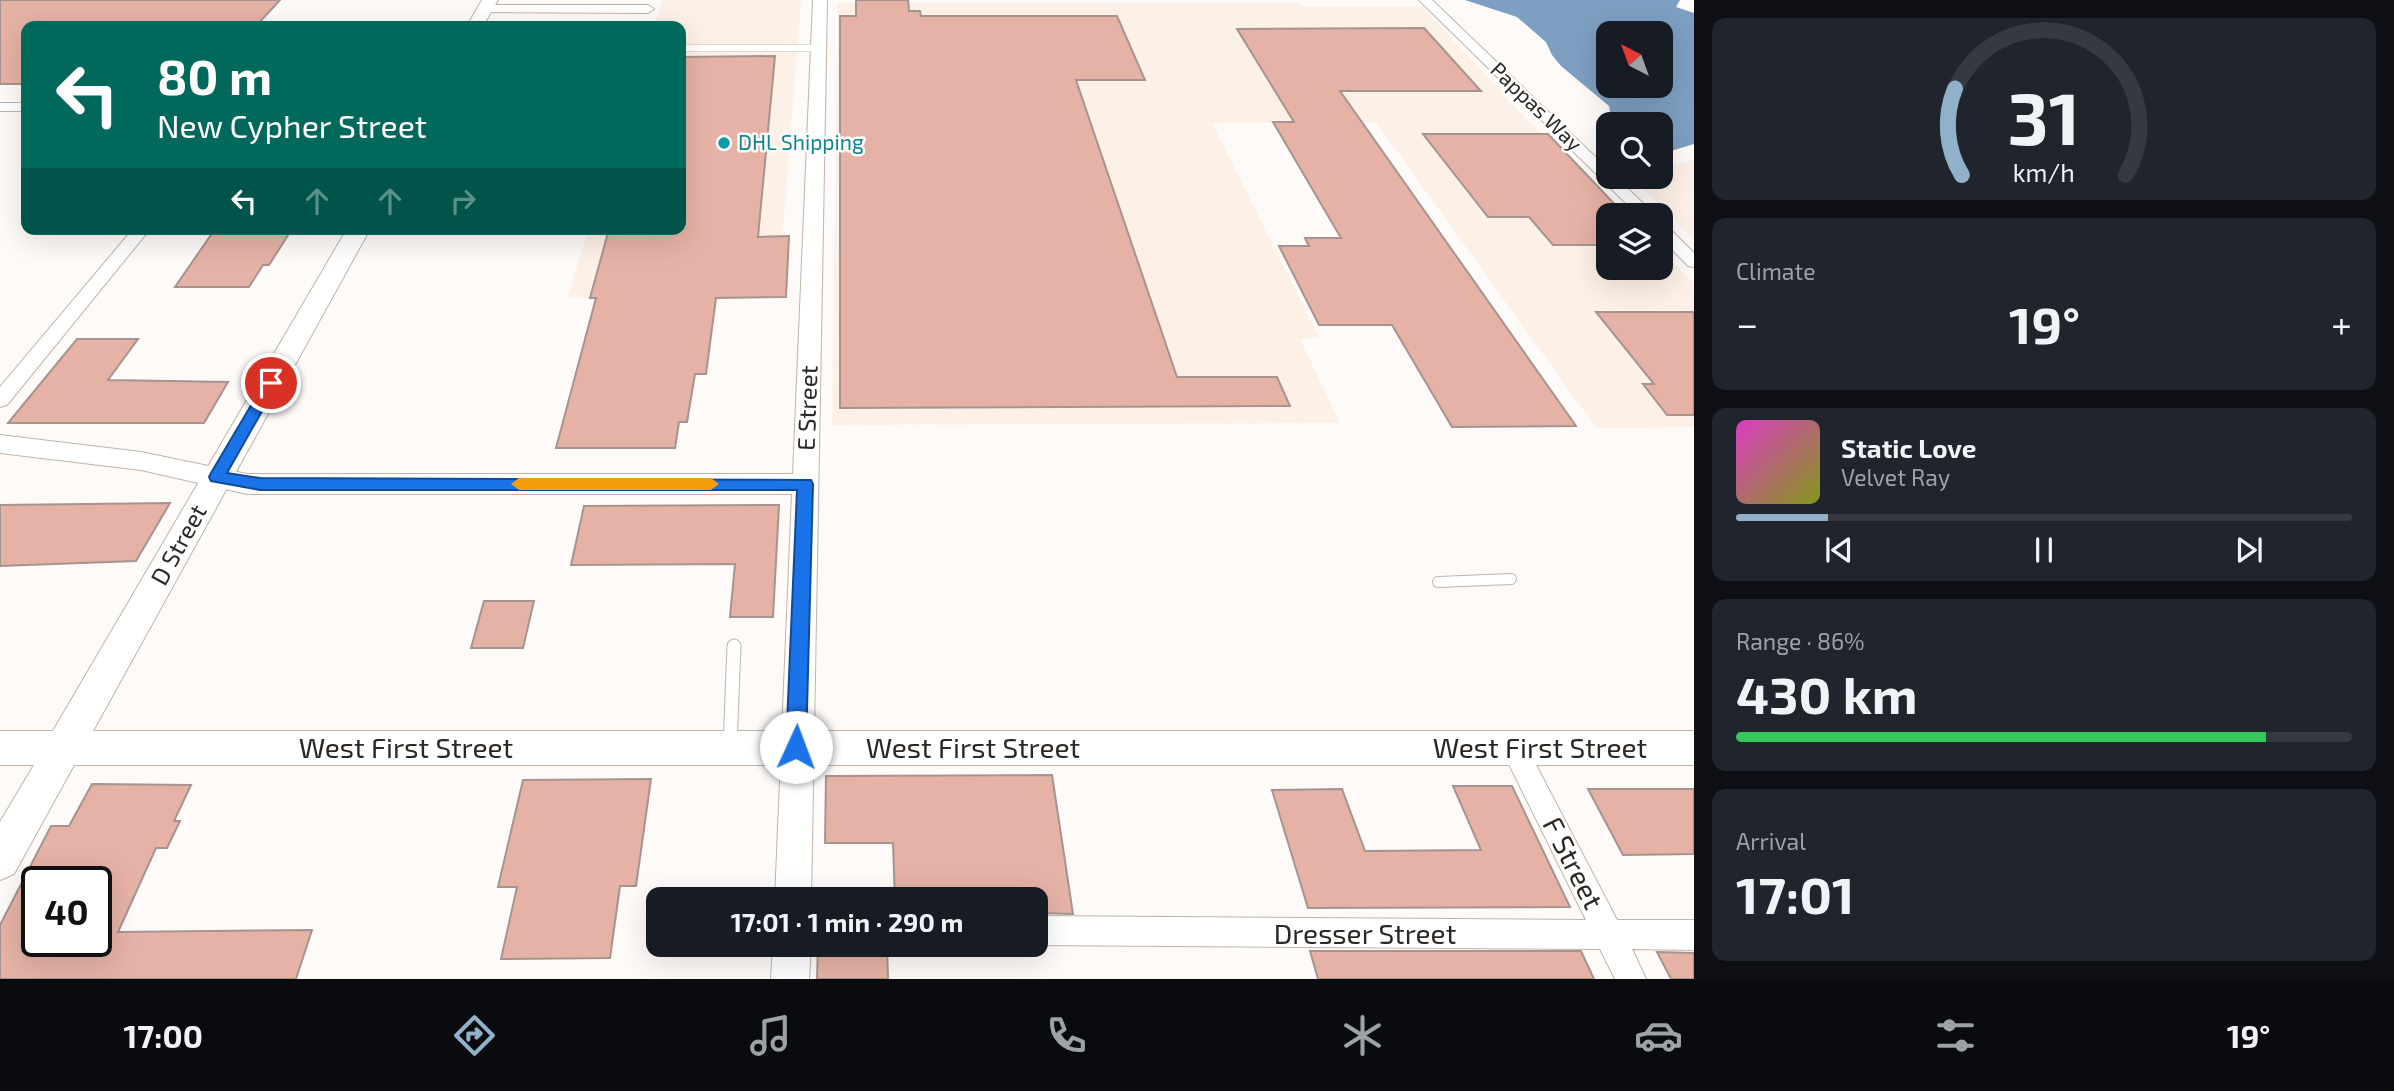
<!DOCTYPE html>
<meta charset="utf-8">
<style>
:root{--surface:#171b24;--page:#20242c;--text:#f1f3f6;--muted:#9ea1a6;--line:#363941;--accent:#91b1ca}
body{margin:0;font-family:"Exo 2",sans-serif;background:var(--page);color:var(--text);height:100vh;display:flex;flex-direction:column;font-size:26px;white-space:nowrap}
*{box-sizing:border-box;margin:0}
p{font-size:23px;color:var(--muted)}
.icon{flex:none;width:38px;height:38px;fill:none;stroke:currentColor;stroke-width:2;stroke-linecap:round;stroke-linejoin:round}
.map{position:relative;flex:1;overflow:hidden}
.panel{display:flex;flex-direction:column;gap:18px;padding:18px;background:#0d0f14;width:700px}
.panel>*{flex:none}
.guide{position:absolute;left:21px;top:21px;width:665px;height:214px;border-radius:14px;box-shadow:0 7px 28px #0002;background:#00695c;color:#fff;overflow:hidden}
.needle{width:46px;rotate:319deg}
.buttons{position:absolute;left:1596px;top:21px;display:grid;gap:14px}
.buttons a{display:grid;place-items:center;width:77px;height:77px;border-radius:14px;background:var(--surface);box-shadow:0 7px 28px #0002;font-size:35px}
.speed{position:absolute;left:21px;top:866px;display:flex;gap:14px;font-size:35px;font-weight:700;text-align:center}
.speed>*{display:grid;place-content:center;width:91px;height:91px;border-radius:50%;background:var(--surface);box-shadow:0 7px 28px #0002;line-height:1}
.speed .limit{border:4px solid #111;border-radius:10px;background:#fff;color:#111}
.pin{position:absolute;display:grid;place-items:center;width:60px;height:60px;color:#fff;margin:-30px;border:4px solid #fff;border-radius:50%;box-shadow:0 2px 7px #0007}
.me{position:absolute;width:77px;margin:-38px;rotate:2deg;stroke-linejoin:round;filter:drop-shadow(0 0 5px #0008)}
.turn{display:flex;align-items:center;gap:24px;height:147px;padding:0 21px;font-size:32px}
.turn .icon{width:91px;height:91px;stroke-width:2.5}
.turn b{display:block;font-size:49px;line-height:60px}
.lanes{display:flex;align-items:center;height:66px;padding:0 21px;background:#0003;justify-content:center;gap:35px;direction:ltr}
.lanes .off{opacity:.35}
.big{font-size:52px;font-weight:700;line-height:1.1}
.panel .widget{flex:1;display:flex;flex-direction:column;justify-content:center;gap:10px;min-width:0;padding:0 24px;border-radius:14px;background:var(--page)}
.panel .dial{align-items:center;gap:0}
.dial svg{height:182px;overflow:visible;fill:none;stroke:var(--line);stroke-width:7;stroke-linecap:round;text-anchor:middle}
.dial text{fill:var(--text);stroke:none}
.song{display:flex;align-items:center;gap:21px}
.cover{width:84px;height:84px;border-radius:10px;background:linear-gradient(135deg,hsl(310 70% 55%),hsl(70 70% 35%))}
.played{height:7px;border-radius:4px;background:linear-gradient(90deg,var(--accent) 15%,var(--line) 15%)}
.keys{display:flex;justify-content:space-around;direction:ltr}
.heat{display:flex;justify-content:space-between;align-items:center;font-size:38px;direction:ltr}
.charge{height:10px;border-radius:5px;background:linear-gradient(90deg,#34c759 86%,var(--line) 0)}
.trip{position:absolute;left:646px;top:887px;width:402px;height:70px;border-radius:14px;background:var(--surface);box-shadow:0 7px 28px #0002;font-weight:700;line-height:70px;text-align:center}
.menu{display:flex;height:112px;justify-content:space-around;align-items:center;background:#090b0e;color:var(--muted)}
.menu .icon{width:49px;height:49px}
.menu .selected{color:var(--accent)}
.menu b{font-size:32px;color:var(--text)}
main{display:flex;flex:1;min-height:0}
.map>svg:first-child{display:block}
.built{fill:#fdf1e7}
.water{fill:#7d9fc1;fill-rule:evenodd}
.building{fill:#e5b2a5;stroke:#a5948f;stroke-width:2;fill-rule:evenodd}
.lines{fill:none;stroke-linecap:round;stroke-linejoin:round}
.service-far2-casing{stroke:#c1b4a9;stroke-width:8}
.service-far1-casing{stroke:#c1b4a9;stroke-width:12}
.service-casing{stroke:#c1b4a9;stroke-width:15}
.minor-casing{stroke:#c1b4a9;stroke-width:2}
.tertiary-casing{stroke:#c1b4a9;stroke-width:2}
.secondary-casing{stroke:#c1b4a9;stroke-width:2}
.service-far2{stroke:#fff;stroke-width:7}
.service-far1{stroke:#fff;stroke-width:10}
.service{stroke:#fff;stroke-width:13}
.minor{fill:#fff;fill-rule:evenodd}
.tertiary{fill:#fff;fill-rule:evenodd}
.secondary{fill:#fff;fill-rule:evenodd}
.route{fill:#1a73e8;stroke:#114b97;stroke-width:2}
.slow{fill:#f59e0b}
.culture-dot{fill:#0f9aa8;stroke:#fff;stroke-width:2.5}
.labels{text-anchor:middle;stroke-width:5;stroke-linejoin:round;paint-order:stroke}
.far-street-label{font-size:21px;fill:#2c2723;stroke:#fff}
.far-culture-label{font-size:21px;fill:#0d838f;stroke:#fff;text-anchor:start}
.street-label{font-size:24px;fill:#2c2723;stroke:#fff}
.near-street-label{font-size:28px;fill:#2c2723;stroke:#fff}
</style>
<main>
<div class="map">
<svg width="1694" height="979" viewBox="0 0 1694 979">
<rect width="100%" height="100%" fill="#fdfaf8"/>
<path class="built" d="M662 0H801L778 295 567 298 589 229H681V26H654Z
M1298 2 1302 7H1422L1518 110 1625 215H1608V268H1661V251L1694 283V427L1596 428 1376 122 1212 123 1319 338 1300 339 1340 423 832 425 838 3Z
M1694 160V240L1632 177H1661V168Z"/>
<path class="water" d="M1465 0H1680L1676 7 1694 13V144L1661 154V124H1612L1609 106 1561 66 1552 55 1546 42 1517 17ZM1608 33H1661V86H1608Z"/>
<path class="building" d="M0 0H280L256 26H26V84H0Z
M856 0H908L909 11H920L921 16H1117L1145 80H1076L1177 377H1277L1290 406 840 408V16H856Z
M1424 28 1481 91H1340L1576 426 1452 427 1392 325H1319L1279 246H1309L1305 238H1341L1273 122H1294L1237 29Z
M775 56 758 237 789 236 786 297 716 298 706 374H695L687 422H679L675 448H556L596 298H590L609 229H681V57Z
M1423 134H1548L1625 215H1608V245H1553L1529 217H1488Z
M215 229H292L269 265H263L249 287H175Z
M1596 312H1694V415H1667L1643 384H1654Z
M77 339H138L108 380 228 382 204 423H8Z
M170 503 136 561 0 566V505Z
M779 505 773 617H730L735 564 571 565 584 506Z
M484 601H534L523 648H471Z
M1052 775 1073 914 1036 913V900H895L893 843H825L826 776Z
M651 779 636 886H620L610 958 501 959 517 887H498L523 780Z
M92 784 191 785 174 821H180L167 848H156L118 932 312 930 296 979H0V925L51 826H69ZM37 882H96V942H37Z
M1453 786H1512L1570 907 1308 908 1272 790 1342 789 1365 851 1481 850Z
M1588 789H1694V854L1623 855Z
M818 945H887L888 979H817Z
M1310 951H1581L1594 979H1318Z
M1657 952 1694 953V979H1671Z"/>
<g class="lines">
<g class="service-far2-casing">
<path id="service-far2" d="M681 48H818"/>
</g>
<g class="service-far1-casing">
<path id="service-far1" d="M1438 582 1511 579"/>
</g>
<g class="service-casing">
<path id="service" d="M730 745 734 646"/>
</g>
<g class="minor-casing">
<path id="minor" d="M1419 0H1432L1608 169V177H1616L1655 215H1638Z
M485 5H648L654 9 648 13 481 12 479 9Z
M0 103H26V111H0Z
M1661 224 1667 226 1694 253V267L1688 266 1661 238Z
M133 229H150L7 405 0 407V387Z
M1514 736 1523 740 1617 920H1694V950L1632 949 1646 979H1615L1600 949 1034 945 1036 916 1586 920 1501 748 1505 740Z"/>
</g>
<g class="tertiary-casing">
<path id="tertiary" d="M813 0H827L811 900H775L792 494H247L141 470 0 453V435L141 452 247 474H793Z
M773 945H811L809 979H771Z"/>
</g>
<g class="secondary-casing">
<path id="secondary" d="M482 0H498L483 26H467Z
M347 229H370L93 731H1694V765H74L14 874 0 880V822L34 765H0V731H53Z"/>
</g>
<use href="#service-far2" class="service-far2"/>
<use href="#service-far1" class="service-far1"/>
<use href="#service" class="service"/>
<use href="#minor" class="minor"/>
<use href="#tertiary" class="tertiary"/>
<use href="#secondary" class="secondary"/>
</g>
<path class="route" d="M271 378 278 383 227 473 260 478 811 480 813 484 806 747 803 754 796 756 789 754 786 747 797 490H260L211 481 209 477 211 473 266 380Z"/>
<path class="slow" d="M519 478H711L719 484 711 490H519L511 484Z"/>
<circle class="culture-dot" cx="724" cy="143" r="7"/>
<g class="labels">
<g class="far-street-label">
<text transform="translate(1536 107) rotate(44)" y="7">Pappas Way</text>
</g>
<g class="far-culture-label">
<text x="738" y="150">DHL Shipping</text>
</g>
<g class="street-label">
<text transform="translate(808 408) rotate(-88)" y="8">E Street</text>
<text transform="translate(179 545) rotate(-61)" y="8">D Street</text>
</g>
<g class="near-street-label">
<text x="406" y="758">West First Street</text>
<text x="973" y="758">West First Street</text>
<text x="1540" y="758">West First Street</text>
<text transform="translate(1573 863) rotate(63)" y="10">F Street</text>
<text x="1365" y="944">Dresser Street</text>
</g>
</g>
</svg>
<div class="buttons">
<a><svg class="needle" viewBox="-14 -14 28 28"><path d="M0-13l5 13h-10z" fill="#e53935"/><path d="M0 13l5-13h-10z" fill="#9ea1a6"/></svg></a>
<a><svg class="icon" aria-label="search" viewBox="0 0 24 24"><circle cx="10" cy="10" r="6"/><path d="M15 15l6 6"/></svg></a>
<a><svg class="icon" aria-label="layers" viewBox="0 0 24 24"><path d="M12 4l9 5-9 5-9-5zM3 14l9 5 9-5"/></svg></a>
</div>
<div class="speed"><div class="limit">40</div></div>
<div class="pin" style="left:271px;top:383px;background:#d93025"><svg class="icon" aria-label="arrive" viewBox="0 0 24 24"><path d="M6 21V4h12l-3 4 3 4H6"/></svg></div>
<svg class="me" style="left:796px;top:747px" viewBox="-20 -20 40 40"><circle r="19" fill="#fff"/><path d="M0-13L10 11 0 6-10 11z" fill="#1a73e8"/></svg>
<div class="trip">17:01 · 1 min · 290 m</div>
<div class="guide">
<div class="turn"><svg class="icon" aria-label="left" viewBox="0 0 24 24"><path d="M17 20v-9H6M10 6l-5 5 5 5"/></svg><div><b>80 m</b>New Cypher Street</div></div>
<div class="lanes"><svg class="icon" aria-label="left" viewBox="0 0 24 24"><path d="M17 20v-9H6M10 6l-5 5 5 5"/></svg><svg class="icon off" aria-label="ahead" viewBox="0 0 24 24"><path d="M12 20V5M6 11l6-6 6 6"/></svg><svg class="icon off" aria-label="ahead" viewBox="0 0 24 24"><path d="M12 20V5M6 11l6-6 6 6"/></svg><svg class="icon off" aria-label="right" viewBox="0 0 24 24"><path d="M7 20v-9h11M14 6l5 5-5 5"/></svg></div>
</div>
</div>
<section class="panel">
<div class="widget dial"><svg viewBox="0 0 100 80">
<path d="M14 69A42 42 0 1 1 86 69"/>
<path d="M14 69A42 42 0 0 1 11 31" stroke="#91b1ca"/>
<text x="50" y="56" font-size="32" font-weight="700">31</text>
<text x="50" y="72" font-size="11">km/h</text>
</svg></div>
<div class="widget"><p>Climate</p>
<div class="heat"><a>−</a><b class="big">19°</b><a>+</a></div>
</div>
<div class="widget">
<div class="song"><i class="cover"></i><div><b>Static Love</b><p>Velvet Ray</p></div></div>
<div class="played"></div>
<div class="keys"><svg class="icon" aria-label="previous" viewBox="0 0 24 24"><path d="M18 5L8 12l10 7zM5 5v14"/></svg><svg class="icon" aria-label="pause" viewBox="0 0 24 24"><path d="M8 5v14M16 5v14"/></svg><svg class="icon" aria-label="next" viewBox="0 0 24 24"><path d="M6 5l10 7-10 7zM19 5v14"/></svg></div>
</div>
<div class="widget"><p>Range · 86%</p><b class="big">430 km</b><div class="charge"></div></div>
<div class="widget"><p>Arrival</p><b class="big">17:01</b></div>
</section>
</main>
<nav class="menu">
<b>17:00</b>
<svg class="icon selected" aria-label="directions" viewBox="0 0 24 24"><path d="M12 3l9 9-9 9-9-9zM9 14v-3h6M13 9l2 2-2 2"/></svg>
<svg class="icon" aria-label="music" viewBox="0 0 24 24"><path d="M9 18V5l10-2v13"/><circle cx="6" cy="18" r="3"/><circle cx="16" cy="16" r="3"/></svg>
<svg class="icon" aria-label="phone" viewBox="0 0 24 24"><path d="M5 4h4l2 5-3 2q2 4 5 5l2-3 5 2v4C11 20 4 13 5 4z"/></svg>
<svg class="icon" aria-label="climate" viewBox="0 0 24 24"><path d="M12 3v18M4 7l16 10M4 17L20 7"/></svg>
<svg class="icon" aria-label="car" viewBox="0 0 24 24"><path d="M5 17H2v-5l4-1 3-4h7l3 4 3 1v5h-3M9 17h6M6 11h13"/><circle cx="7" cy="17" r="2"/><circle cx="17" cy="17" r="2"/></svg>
<svg class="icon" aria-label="filters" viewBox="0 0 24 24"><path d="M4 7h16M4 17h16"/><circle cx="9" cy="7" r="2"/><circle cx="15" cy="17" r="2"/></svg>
<b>19°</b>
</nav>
